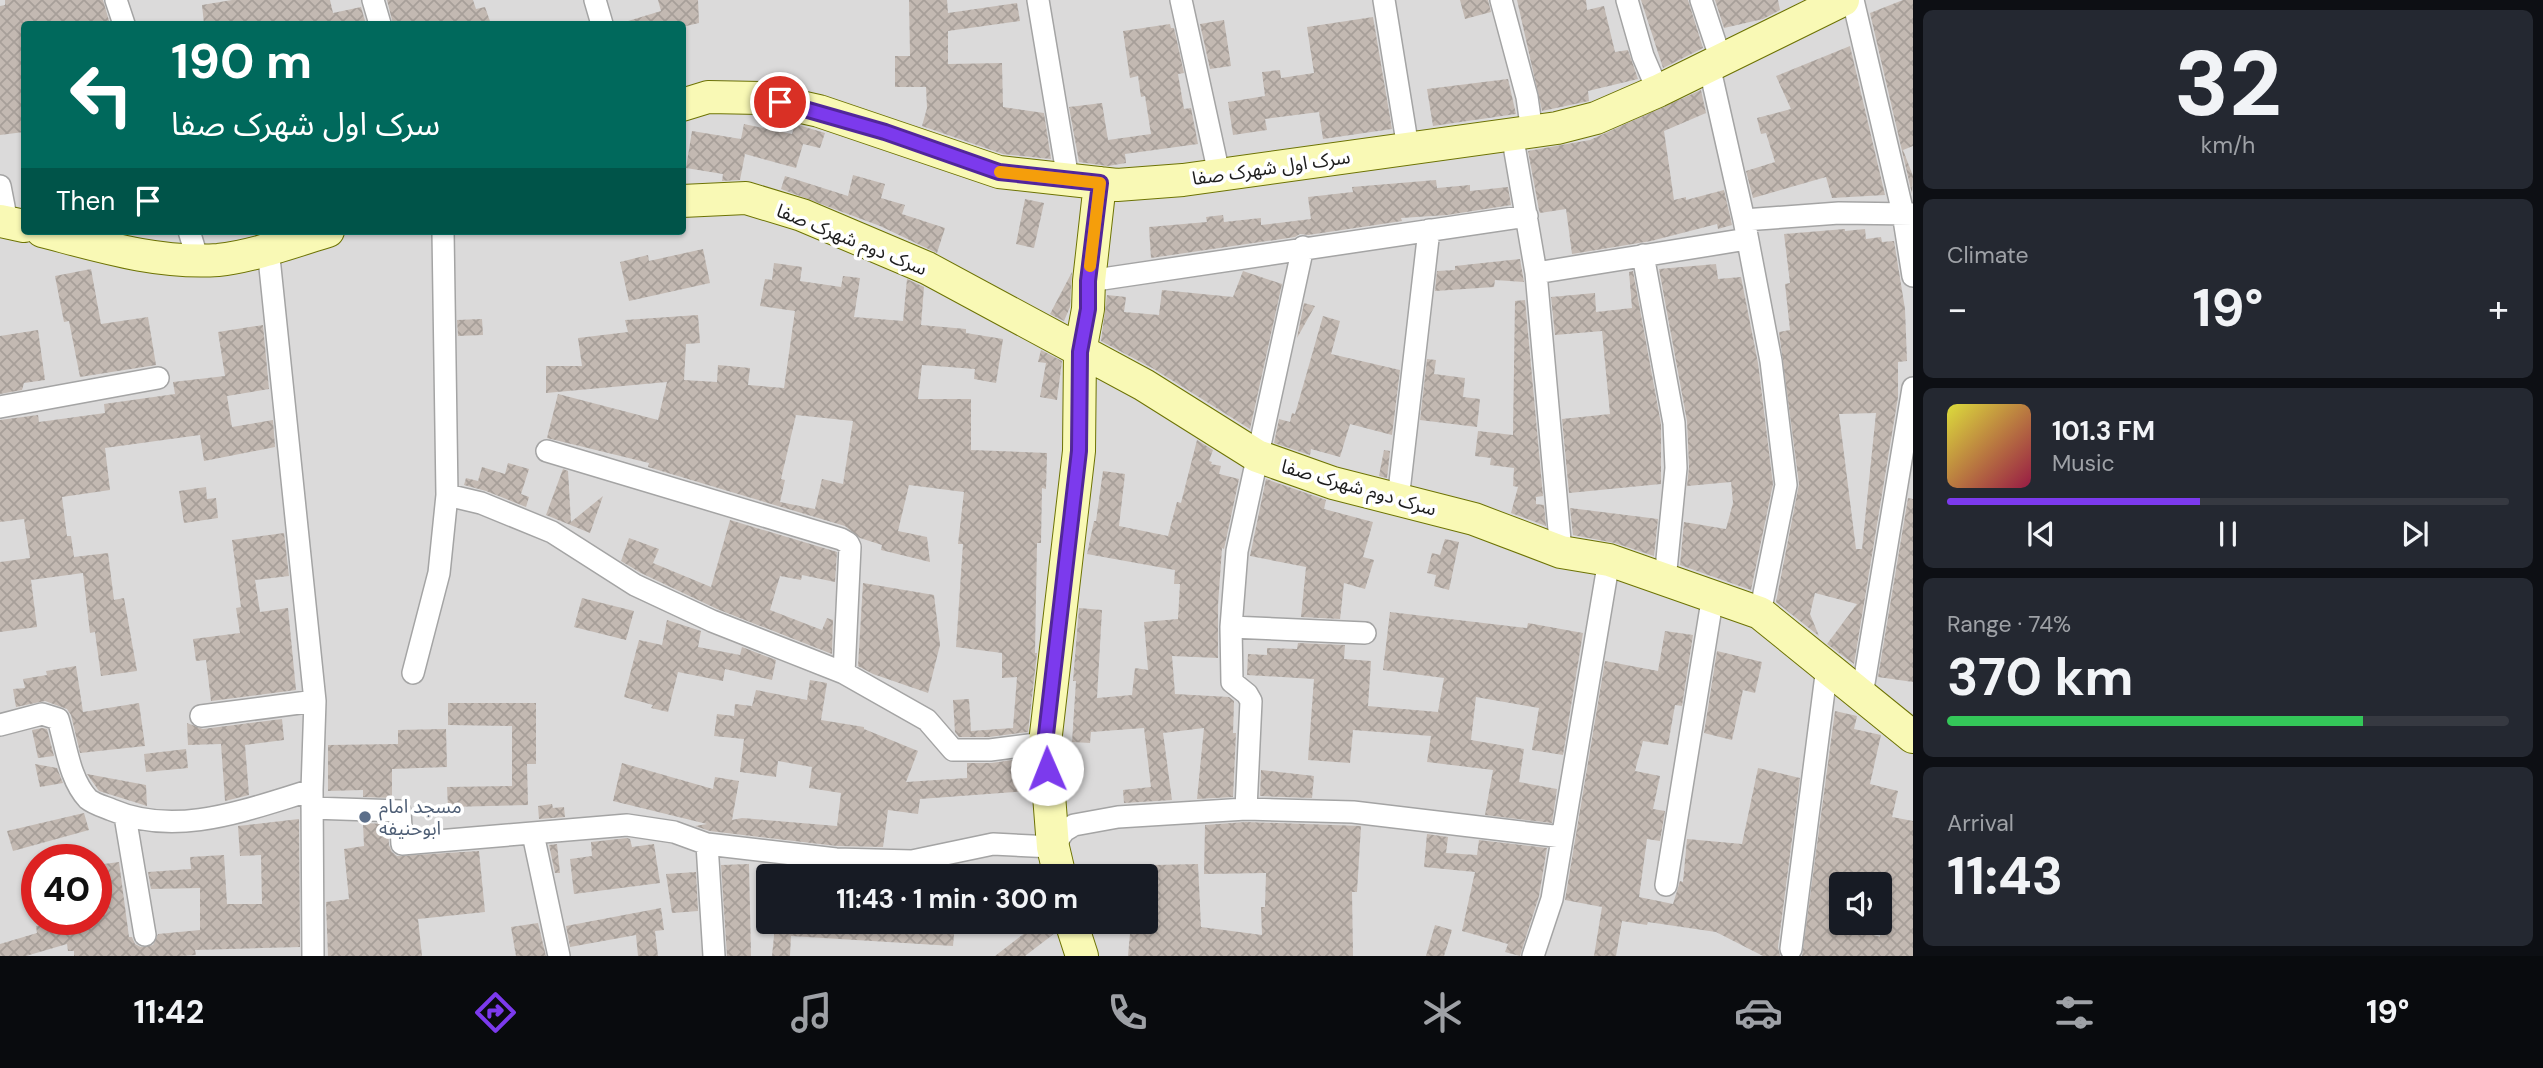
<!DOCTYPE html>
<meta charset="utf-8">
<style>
:root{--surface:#171b24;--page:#242831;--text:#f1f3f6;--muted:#9ea1a6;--line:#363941;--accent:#7c3aed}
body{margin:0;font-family:"DM Sans","Noto Sans Arabic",sans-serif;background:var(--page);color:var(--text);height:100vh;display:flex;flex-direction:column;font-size:26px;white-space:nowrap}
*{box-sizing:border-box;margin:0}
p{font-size:23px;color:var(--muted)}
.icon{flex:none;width:38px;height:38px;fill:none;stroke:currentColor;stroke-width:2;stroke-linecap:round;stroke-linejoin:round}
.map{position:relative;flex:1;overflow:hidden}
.panel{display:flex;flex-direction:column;gap:10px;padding:10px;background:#0d0f14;width:630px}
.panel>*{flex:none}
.guide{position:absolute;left:21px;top:21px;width:665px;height:214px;border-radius:7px;box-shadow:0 2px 5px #0004;background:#00695c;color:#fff;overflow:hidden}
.fabs{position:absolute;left:1829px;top:872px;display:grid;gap:14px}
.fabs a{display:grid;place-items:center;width:63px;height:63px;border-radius:7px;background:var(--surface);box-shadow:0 2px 5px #0004;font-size:35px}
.speed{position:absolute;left:21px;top:844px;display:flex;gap:14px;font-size:35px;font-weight:700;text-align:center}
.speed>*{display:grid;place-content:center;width:91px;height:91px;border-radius:50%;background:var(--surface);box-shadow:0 2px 5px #0004;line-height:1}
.speed .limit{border:10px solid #d22;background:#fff;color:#111}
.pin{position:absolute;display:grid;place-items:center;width:60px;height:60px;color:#fff;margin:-30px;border:4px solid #fff;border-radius:50%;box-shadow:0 2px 7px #0007}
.me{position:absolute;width:77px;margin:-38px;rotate:359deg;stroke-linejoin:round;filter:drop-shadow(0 0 5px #0008)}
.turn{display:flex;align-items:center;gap:24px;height:147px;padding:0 35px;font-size:32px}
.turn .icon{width:91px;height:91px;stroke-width:2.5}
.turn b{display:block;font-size:49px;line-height:60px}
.then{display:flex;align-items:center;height:66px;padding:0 35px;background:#0003;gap:14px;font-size:26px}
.big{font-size:52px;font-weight:700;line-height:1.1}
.panel .card{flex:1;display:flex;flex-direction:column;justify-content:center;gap:10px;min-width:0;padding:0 24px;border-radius:10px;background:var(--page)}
.panel .dial{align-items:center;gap:0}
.dial b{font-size:91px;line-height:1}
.song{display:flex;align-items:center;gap:21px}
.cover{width:84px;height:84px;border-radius:10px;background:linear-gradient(135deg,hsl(60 70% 55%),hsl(340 70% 35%))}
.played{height:7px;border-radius:4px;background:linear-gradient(90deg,var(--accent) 45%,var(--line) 45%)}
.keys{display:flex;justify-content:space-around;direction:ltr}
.heat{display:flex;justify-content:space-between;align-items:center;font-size:38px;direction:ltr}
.charge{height:10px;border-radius:5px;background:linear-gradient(90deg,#34c759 74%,var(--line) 0)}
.trip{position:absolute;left:756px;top:864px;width:402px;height:70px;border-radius:7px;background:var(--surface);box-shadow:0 2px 5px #0004;font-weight:700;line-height:70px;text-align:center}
.tabs{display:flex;height:112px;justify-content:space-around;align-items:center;background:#090b0e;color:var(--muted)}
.tabs .icon{width:49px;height:49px}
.tabs .current{color:var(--accent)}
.tabs b{font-size:32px;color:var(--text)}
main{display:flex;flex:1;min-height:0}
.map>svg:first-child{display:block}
.residential{fill:#dbdada;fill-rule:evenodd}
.building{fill:url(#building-cross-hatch);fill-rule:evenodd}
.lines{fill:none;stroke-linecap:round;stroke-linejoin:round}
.street-casing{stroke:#a4a4a4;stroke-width:24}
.secondary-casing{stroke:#6d7304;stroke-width:34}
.street{stroke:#fff;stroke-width:21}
.secondary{stroke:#f9f9b5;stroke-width:32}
.route-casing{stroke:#51269a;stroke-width:18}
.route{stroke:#7c3aed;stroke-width:12}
.slow{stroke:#f59e0b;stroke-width:12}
.service-dot{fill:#5c6f8a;stroke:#fff;stroke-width:2.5}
.labels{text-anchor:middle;stroke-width:7;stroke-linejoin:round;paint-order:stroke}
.street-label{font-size:19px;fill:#1d1d1d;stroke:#fff}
.service-label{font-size:19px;fill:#4e5e75;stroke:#fff;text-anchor:start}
</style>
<main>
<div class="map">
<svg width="1913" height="956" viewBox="0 0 1913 956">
<defs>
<pattern id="building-cross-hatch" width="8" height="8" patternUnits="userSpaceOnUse" patternTransform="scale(1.75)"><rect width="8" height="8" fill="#c3b9b2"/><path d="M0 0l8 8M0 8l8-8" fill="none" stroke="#a79f99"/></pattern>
</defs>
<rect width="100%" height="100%" fill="#eeeae3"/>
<path class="residential" d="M0 0H1913V956H0ZM24 24H682V231H24ZM37 859H96V919H37ZM768 877H1146V922H768ZM1841 884H1880V922H1841Z"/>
<path class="building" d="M5 0H103L110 24H24V132L0 135V6L5 5Z
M232 0H330L333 13 361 7 366 24H204L202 5Z
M387 0H473L476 9 485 7 491 24H393Z
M658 0H698L699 23 682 27V24H629L628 21 661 11Z
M909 0H947L948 13 1017 3 1020 21 948 31V64L1002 63 1003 107 1044 113 1051 159 1003 154 922 126 927 108 926 87H895V56H910Z
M1460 0H1488L1491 12 1465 19Z
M1517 0H1586L1587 10 1604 6 1615 52 1628 50 1638 79 1588 91 1589 101 1542 111Z
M1641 0H1688L1703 48 1663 68Z
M1715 0H1778L1780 10 1763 19 1724 28Z
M1903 0H1913V146L1903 150 1913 176 1912 194 1870 13Z
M1373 17 1392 129 1323 139 1319 112 1265 119 1267 130 1233 135 1228 102 1265 96 1262 72 1280 70 1281 78 1314 73 1307 27Z
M1224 20 1231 66 1210 69 1200 24Z
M1170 24 1171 28H1174L1184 73 1178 74 1184 109 1191 108 1198 144 1125 154 1126 163 1108 166 1079 162 1069 107 1102 103 1108 140 1151 134 1145 96 1141 97 1138 76 1130 78 1123 31Z
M1850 46 1885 195 1832 198 1826 177 1753 198 1746 171 1775 162 1766 133 1761 134 1757 118 1791 109 1776 76Z
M1508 79 1516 114 1433 126 1427 89Z
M1701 90 1706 113 1664 131 1674 200 1686 197V200L1724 190 1732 225 1718 229 1717 224 1651 241 1572 254 1566 209 1540 213 1539 210 1528 151 1590 140Z
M744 124 792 134 795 124 825 133 820 148 803 144 796 168 745 154 740 180 722 181 723 174 686 168 692 131 741 139Z
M853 175 885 184 881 198 905 205 902 214 945 228 937 253 880 226 781 189 785 176 848 196Z
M1436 180 1437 188 1470 185V191L1508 187 1511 205 1447 215 1401 218 1402 221 1308 235 1300 234 1295 237 1151 258 1149 227 1207 222 1206 217 1223 215 1224 222 1261 218V225L1311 219 1308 197 1353 192 1352 187Z
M1025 199 1044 203 1034 248 1016 244Z
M1845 229V231L1865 229 1866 239 1881 237 1882 242 1894 241 1905 309 1907 361 1898 362V397L1854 664 1827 644 1857 604 1815 593 1810 614 1819 636 1776 602 1799 484 1779 332 1790 330 1785 284 1790 283 1784 234ZM1876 413 1862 549H1856L1839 414Z
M703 249 710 283 629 301 620 262 648 255 649 261Z
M1520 259 1524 282 1495 280 1494 287 1435 291 1437 271 1455 270V266Z
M774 263 802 267 800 281 841 287 843 276 860 278 854 317 903 321 907 279 924 287 921 325 966 329V333L1003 339 996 383 974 379 975 369 922 365 918 399H971V450L1047 453 1046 489 1042 488 1041 543H1037L1035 653H1037L1028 732 989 737H959L955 732 953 700 969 699 971 731 1013 728 1017 677 1002 678V653L956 647 963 544H958L964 492 909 485 898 531 927 537 930 562 881 550 882 545 860 538 845 526 648 467 649 463 547 438 558 394 658 420 667 382 546 393V366H582L578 338 628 332 625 320 698 315 700 343 686 344 684 380 717 382 718 365 750 368 748 385 784 388 795 311 760 306 765 279 772 280ZM796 415 853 421 843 484 822 479 815 509 780 502 785 480 781 479Z
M1716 264 1718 279 1741 277 1758 363 1773 484 1751 590 1680 565 1684 522 1726 529 1733 503 1731 482 1687 486 1689 467 1687 421 1659 269Z
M91 269 101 324 148 317 156 365 80 377 69 321 64 322 55 276Z
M1243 271 1282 284 1250 429 1154 369 1101 341 1107 295 1126 297 1124 312 1159 315 1162 290 1233 297Z
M1633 271 1661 424V484L1569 493 1562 419 1610 414 1602 331 1555 335 1551 297 1595 293 1596 312 1632 308 1629 272Z
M1072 272 1070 307 1064 321 1050 314Z
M1525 300 1543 496 1536 497V504L1544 505 1546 526 1511 513 1518 487 1513 486 1514 468 1490 465 1491 458 1475 456 1478 431 1513 435 1515 301Z
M1304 303 1315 306 1297 338Z
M1323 316 1340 321 1331 354 1400 370 1392 435 1350 424 1340 457 1311 449 1310 455 1274 443 1279 419 1290 422 1292 413 1295 414Z
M482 319 483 335 458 336 457 320Z
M263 325 269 389 227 396 232 427 273 420 275 447 204 461 200 435 105 448 110 490 62 497 67 536H71L74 557 108 553 114 600 124 598 137 671 101 676 95 632 90 633 83 573 31 580 37 627 0 632V562L30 558 24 519 0 522V420L38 415 39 422 105 413 104 404 175 394 173 382 225 376 218 332Z
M38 330 45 380 24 383 22 390 0 394V336Z
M1041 350 1062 361 1057 400 1040 397 1046 363 1038 362Z
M1427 359 1436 360 1434 374 1465 378 1463 397 1480 399 1477 427 1420 420Z
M1197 440 1213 450 1209 461 1212 462 1211 464 1221 466 1219 474 1239 479 1224 549 1222 548 1218 605V658L1172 656 1175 694 1229 697 1234 701 1233 733H1236L1233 797 1197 799 1204 728 1163 733 1172 800 1124 803 1123 790 1151 787 1144 728 1091 732 1090 743 1072 742 1076 681H1073L1079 608 1102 610 1097 698 1132 695 1135 668 1148 670 1144 622 1178 619 1180 584H1174L1175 570 1087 554 1094 521H1096L1103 471 1125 474 1119 526 1168 536 1177 502 1181 503Z
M1384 450 1390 451 1387 478 1379 476Z
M508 463 529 469 521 494 529 497 526 507 486 491 464 485 466 478 478 481 482 467 505 474Z
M563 469 568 471 571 522 603 496 590 533 546 515Z
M1266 479 1326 500 1324 509 1373 522 1363 557 1374 560 1365 589 1344 583 1340 619 1301 617 1306 567 1250 556Z
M206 487 207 499 216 498 218 518 184 523 179 491Z
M1908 498 1913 499V682L1878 677Z
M1570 508 1658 519 1654 556 1615 543 1573 535Z
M730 520 837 552 835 582 802 575 801 580 780 576 770 610 822 630 827 618 833 620 832 654 717 609 641 573 621 561 629 538 659 549 653 563 711 587Z
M284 533 289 576 255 580 260 612 288 608 296 690 211 701 206 660 196 661 193 639 240 633 236 608 241 607 232 540Z
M1445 539 1459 542 1449 590 1434 586 1436 575 1427 573 1432 553 1440 555Z
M863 583 934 595 940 645 928 693 873 674 858 666Z
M582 598 634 611 626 640 574 627Z
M1390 612 1527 628 1528 623 1583 633 1563 755 1532 750 1539 708 1476 697 1471 740 1524 749 1519 782 1557 789 1552 823 1485 815 1493 770 1427 762 1431 736 1353 730 1350 763 1308 760 1314 679 1247 675 1248 654 1267 655V648L1297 649 1298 643 1345 645 1344 659 1371 661 1368 706 1438 712 1444 678 1383 670Z
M667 620 701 631 698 647 740 655 742 647 776 660 772 680 725 669 723 681 678 672 668 712 651 708 653 705 624 697 639 640 662 645Z
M1665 631 1693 635 1682 706 1675 705 1668 745 1643 741 1635 771 1660 776 1653 809 1665 811 1660 841 1647 839 1639 897 1673 904 1680 881 1683 882 1687 839 1742 844 1758 768 1800 778 1778 947 1780 956H1763L1716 932 1648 922 1647 925 1622 921 1616 956H1594L1602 907 1565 900 1605 661 1658 671Z
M1717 651 1762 662 1755 693 1743 690 1732 740 1704 733Z
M76 666 83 712 139 703 145 746 80 753 71 715 67 709 45 701 16 707 13 689 25 688 23 679 47 675 46 671Z
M810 680 827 683 821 720 864 727V729L918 751 906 782 967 778V763H991L1028 758 1030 791 920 799 918 814 888 810 883 847 837 846 710 831 695 826 707 824 613 801 622 763 713 789 715 777 739 781 732 820 742 818 837 826 841 793 809 788 812 767 778 761 776 777 740 772 744 739 714 736 717 714 734 716 735 704 752 706 756 690 807 700Z
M448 703H536V764H527L528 805 448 807 447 787 512 786V726L448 725Z
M1835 711 1857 716 1854 729 1881 735 1870 784 1898 791 1892 817 1913 821V956H1802ZM1841 884H1880V937L1841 925Z
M282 719 284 740 245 745 249 795 225 801 221 744 188 745 187 723 203 729Z
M42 728 47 729 54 756 38 758 32 730Z
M446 729 447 767 392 769V798L363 797V790L328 791V745L398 744V730Z
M186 749 188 768 146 772 144 754Z
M35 764 57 768 63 783 40 787Z
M1261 770 1314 776 1312 798 1260 796Z
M87 774 146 785 147 806 99 791Z
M552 804 553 808 564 807 565 817 539 819 538 806Z
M84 813 89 830 13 851 7 831Z
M299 819 300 947 195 950 196 955 181 956H74V951H68L67 944 26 956H0V944L37 933 36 926 96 921V865L119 862 129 937H132L135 944 141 947 153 945 158 934 200 930V888L151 889 148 872 191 869 190 857 224 855 227 904H262L261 855 240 856 238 826Z
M1246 822 1361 826 1357 892H1352L1353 956H1128L1131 922H1156L1154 865 1198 864 1201 927 1262 935 1261 907H1265L1266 873 1204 874 1205 825Z
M363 823 388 824 389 845 392 852 397 856 479 851 485 912 418 919 422 956H328L326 902 349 899 344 849 364 846Z
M1427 834 1448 837 1446 853 1477 855 1479 840 1547 848 1539 896 1520 956 1505 952 1508 944 1462 931 1475 872 1424 867Z
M627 838 630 839 632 847 654 844 660 883 574 894 570 859 592 856 591 842Z
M557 844 560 873H555L549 845Z
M749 864 751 956H727L721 865Z
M696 872 698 911 672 913 666 874Z
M661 908 664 930 655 931 658 956H638L636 935 570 947 566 926Z
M777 922H955L953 946 791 936 790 956H772L775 926H777Z
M1039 922H1053L1055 933 1025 956H995Z
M538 923 546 956H516L511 927Z
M1435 925 1452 930 1444 956H1426Z"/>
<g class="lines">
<g class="street-casing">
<path id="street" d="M116 0 124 24
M373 0 380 24
M595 0 602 24
M1038 0 1068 179
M1181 0 1219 174
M1384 0 1408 148
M1501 0 1527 97 1532 132
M1627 0 1643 56 1658 91
M1701 0 1721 60
M1853 0 1903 213 1913 276
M1709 65 1744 220 1771 361 1786 485 1760 613
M1512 134 1536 273 1561 552
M0 186 7 222
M1744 220 1839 213 1913 214
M189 231 198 260
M268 248 315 701 312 790 313 956
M1643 255 1674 423 1676 468 1665 580
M1536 273 1747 239
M1089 281 1527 216
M0 407 158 378
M547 451 841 539 848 543 850 547 844 673
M447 495 481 503 552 532 635 585 712 621 844 673 927 720 953 750H990L1045 743
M1398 500 1429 230
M1231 627 1365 633
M413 673 439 573 447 495 443 231
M1862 695 1913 388
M201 716 315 701
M0 725 42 714 58 719C66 744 69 779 88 799 94 804 105 807 112 810 177 838 248 809 312 790
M312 808 400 811 402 844 627 825 674 832 707 844 836 859 912 861 993 844 1053 847 1064 831 1074 825 1118 817 1246 809 1353 812 1562 837
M1246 809 1251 701 1247 694 1232 682 1231 627 1237 551 1303 247
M125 816 145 935
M533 834 559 956
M707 844 714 956
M1666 885 1713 595
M1791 949 1827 667
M1533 956 1552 899 1609 560"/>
</g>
<g class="secondary-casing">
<path id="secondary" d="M682 105 708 97 761 98 819 111 999 172 1117 185 1183 180 1557 128 1596 118 1658 91 1843 0
M682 201 746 198 802 215 927 268 1144 385 1257 456 1333 483 1474 519 1561 552 1609 560 1760 613 1913 737
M0 221 24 226
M42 231C100 246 157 264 218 260 251 257 295 241 328 231
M1060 877 1053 847 1045 743 1079 451 1080 352 1088 309 1089 281 1100 183
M1071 922 1082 956"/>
</g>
<use href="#street" class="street"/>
<use href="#secondary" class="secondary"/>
</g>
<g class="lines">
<g class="route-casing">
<path id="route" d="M780 102 885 132 999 172 1100 183 1088 281V309L1080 352 1079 451 1045 743 1047 769"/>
</g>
<use href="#route" class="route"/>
<path class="slow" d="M1000 172 1100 183 1090 266"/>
</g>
<circle class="service-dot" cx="365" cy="817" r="7"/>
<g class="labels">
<g class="street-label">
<text transform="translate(1271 167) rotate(-8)" y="7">سرک اول شهرک صفا</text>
<text transform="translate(852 239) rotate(22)" y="7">سرک دوم شهرک صفا</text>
<text transform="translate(1359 487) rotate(16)" y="7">سرک دوم شهرک صفا</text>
</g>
<g class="service-label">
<text x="379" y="813">مسجد امام<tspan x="379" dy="22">ابوحنیفه</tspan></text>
</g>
</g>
</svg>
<div class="fabs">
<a><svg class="icon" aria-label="sound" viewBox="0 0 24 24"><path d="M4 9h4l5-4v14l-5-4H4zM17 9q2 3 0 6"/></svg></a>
</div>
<div class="speed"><div class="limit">40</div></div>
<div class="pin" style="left:780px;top:102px;background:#d93025"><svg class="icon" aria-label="arrive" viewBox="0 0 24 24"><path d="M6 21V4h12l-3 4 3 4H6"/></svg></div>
<svg class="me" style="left:1047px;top:769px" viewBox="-20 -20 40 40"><circle r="19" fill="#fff"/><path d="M0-13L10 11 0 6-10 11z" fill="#7c3aed"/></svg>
<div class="trip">11:43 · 1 min · 300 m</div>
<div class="guide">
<div class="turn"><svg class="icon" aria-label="left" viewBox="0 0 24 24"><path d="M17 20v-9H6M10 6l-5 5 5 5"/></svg><div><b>190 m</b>سرک اول شهرک صفا</div></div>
<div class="then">Then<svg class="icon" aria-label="arrive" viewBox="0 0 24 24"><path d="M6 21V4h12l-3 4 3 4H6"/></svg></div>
</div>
</div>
<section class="panel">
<div class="card dial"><b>32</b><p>km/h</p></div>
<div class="card"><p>Climate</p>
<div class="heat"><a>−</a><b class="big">19°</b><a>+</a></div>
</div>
<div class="card">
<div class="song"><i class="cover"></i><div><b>101.3 FM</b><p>Music</p></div></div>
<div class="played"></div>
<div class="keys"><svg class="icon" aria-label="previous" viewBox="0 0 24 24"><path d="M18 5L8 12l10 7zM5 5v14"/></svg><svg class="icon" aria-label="pause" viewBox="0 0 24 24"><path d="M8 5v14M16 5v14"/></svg><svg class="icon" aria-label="next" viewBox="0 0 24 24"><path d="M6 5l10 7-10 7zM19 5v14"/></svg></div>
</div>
<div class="card"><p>Range · 74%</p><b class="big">370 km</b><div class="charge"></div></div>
<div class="card"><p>Arrival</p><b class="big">11:43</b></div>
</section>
</main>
<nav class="tabs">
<b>11:42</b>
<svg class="icon current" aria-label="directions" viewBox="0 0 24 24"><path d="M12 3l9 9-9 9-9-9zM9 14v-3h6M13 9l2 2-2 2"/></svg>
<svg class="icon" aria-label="music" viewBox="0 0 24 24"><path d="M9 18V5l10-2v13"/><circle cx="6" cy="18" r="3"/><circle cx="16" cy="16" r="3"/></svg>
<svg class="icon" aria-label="phone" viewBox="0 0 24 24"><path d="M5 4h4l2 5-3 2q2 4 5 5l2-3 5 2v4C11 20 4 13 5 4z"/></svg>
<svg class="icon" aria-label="climate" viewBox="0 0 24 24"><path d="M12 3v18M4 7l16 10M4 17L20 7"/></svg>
<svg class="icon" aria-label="car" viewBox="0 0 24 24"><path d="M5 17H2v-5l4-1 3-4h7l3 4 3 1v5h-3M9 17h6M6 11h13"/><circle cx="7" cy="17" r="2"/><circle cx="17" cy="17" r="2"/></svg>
<svg class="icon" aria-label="filters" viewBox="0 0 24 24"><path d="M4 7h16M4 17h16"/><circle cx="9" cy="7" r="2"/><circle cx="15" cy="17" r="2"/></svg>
<b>19°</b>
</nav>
